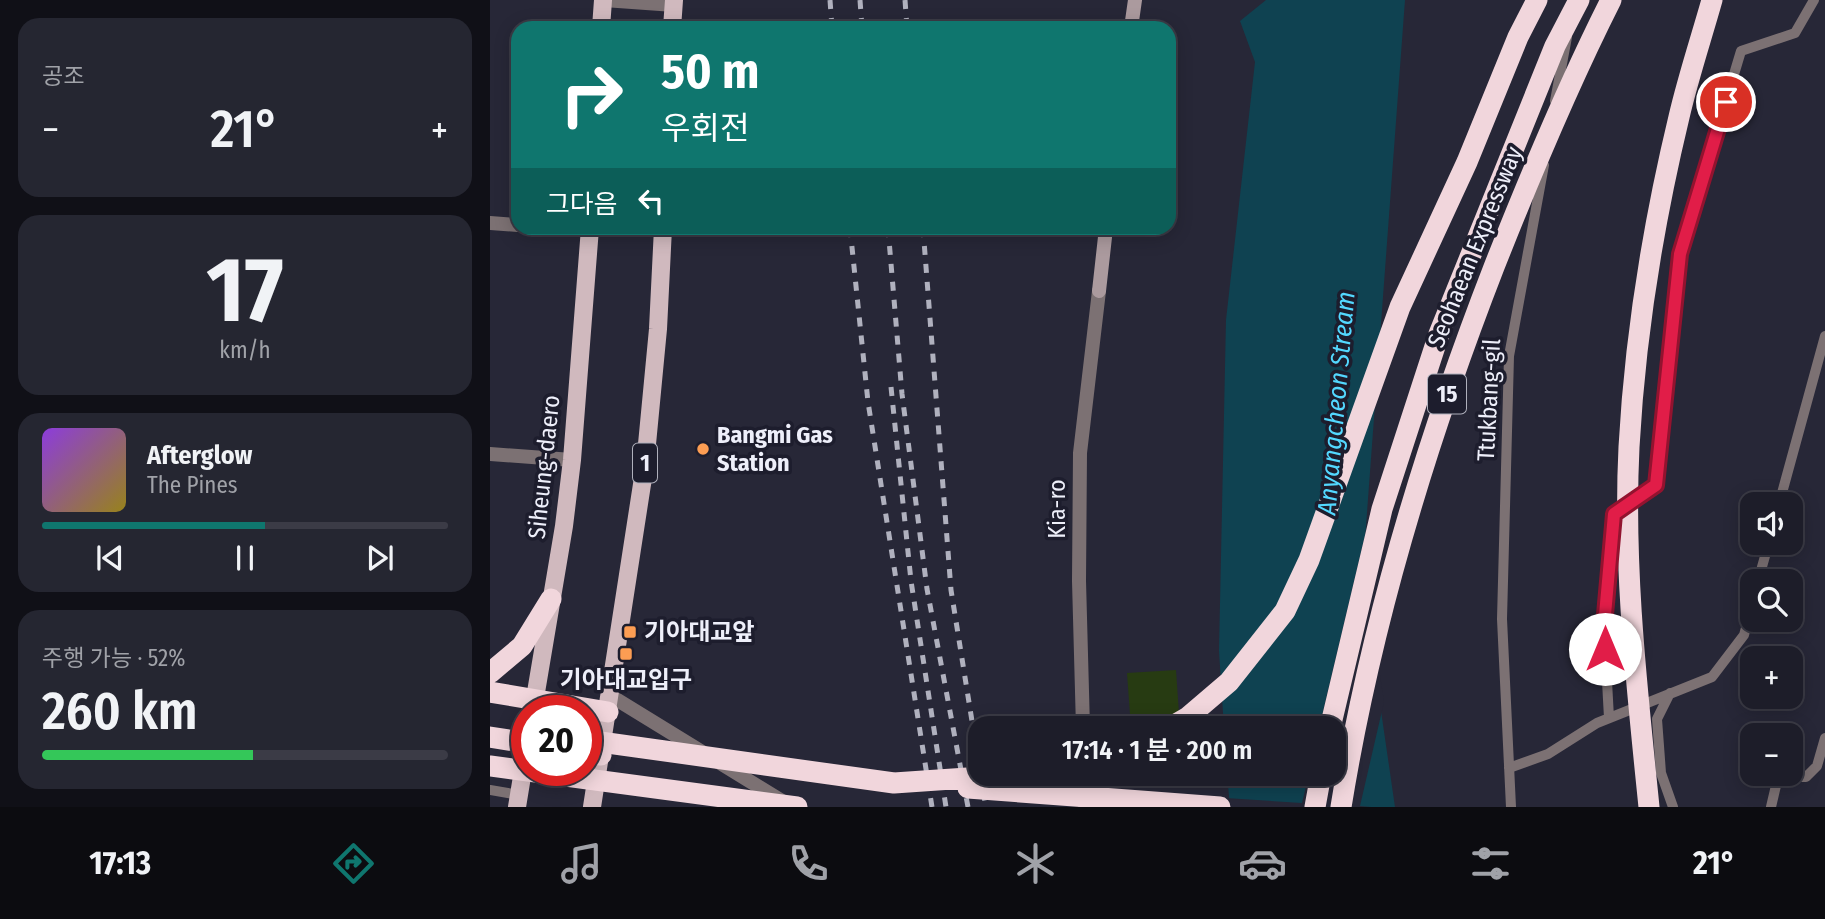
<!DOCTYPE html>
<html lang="ko">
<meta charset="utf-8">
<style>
:root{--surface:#1d1d29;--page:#252631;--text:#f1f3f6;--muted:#a0a2a8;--line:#3b3b46;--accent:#0f766e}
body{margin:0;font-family:"Fira Sans Condensed","Noto Sans KR",sans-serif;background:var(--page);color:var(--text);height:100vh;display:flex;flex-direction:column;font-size:26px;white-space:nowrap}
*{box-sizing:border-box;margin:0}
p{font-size:23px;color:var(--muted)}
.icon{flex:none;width:38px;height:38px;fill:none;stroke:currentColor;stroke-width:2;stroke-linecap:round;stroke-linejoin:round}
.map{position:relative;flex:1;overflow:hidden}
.side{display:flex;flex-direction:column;gap:18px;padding:18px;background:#101017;width:490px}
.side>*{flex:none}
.hud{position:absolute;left:21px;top:21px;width:665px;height:214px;border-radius:21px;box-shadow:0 4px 18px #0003,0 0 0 2px var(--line);background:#0f766e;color:#fff;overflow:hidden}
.controls{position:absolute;left:1250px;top:492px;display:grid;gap:14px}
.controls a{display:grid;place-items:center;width:63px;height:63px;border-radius:14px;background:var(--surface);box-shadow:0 4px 18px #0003,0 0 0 2px var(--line);font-size:35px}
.speed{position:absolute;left:21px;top:695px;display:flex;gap:14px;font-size:35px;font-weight:700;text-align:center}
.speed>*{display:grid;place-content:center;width:91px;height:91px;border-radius:50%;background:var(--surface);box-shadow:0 4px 18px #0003,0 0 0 2px var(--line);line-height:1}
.speed .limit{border:10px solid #d22;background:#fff;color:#111}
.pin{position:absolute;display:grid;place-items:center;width:60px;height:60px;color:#fff;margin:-30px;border:4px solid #fff;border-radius:50%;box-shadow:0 2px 7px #0007}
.me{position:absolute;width:77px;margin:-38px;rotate:0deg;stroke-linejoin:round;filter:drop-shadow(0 0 5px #0008)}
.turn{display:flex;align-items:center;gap:24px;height:147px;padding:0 35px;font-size:32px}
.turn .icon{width:91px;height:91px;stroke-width:2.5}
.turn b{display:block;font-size:49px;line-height:60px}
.then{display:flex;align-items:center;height:66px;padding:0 35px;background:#0003;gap:14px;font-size:26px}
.big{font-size:52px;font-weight:600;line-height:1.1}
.side .widget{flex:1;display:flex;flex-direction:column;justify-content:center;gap:10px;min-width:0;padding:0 24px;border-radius:21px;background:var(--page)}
.side .dial{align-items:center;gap:0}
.dial b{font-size:91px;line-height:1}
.song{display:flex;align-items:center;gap:21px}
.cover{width:84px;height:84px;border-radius:10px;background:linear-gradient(135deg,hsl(270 70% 55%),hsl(50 70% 35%))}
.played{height:7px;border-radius:4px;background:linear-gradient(90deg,var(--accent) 55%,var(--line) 55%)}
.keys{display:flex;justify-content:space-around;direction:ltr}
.heat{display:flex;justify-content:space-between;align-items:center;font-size:38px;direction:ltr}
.charge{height:10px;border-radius:5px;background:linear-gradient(90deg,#34c759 52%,var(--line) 0)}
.trip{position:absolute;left:478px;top:716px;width:378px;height:70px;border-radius:21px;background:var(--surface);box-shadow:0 4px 18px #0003,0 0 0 2px var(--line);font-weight:600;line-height:70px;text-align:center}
.menu{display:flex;height:112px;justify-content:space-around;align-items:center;background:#0c0c10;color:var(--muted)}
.menu .icon{width:49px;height:49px}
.menu .current{color:var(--accent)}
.menu b{font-size:32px;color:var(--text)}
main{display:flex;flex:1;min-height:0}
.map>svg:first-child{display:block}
.green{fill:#273b12}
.water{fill:#0f4251}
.pier{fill:#272737}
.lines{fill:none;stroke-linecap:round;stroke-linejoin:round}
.lane{stroke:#7c7173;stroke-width:10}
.street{stroke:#7c7173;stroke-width:14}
.secondary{stroke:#ab9a9e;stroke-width:14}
.primary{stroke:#d0b9be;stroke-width:18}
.highway{stroke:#f1d6dc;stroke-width:21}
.rail{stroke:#b0b1be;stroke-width:5;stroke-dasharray:9 9;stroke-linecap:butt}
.highway-bridge{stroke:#f1d6dc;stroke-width:21}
.route-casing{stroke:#92132f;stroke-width:18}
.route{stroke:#e11d48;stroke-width:12}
.poi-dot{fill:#fc9d53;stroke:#1d1d2d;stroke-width:2.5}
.labels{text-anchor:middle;stroke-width:7;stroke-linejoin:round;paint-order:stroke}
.shield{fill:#1d1d2d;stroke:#afb0bc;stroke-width:2}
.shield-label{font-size:23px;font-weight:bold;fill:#eeeffa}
.street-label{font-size:24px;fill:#eeeffa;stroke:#1d1d2d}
.poi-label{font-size:24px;font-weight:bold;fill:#eeeffa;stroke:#1d1d2d;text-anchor:start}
.water-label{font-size:26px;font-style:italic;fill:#53d8ff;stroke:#1d1d2d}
</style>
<main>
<section class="side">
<div class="widget"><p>공조</p>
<div class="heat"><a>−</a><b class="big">21°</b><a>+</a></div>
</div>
<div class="widget dial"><b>17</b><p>km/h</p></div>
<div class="widget">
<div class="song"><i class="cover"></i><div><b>Afterglow</b><p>The Pines</p></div></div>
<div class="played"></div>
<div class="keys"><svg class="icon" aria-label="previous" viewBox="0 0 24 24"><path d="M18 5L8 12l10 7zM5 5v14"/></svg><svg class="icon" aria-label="pause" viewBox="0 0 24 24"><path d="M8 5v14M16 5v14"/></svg><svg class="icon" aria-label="next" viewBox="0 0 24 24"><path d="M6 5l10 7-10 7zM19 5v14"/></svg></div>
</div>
<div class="widget"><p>주행 가능 · 52%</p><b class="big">260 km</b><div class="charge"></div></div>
</section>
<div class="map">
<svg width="1335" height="807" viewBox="0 0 1335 807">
<rect width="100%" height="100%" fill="#272737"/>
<path class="green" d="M686 670 690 728H641L637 673Z"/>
<path class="water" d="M776 0H915L872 580 905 807H740L737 774H844V728H734L729 651 736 320 765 62 750 21Z"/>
<path class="pier" d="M881 510 876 580 894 702 870 806 881 807H736V798L812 803 819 774H844V728H829Z"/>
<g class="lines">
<path class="lane" d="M1065 101 1077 37
M1289 504 1335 336
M1268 581 1279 542
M1180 693 1167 719 1171 773 1183 807
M1119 718 1114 626 1124 514 1166 485 1190 254 1251 51 1305 33 1324 0
M1019 768 1058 754 1107 723 1222 677 1254 635 1262 606
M0 790 29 795
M1021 807 1012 619 1019 356 1054 165
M1281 807 1288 777H1316L1327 766 1335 738"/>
<path class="street" d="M114 0 184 5
M0 223 28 225
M62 228 100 230
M0 454 82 460
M121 696 292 801
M593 728 589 581 590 453 609 291
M594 774 595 806"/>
<path class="secondary" d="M641 28 645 0
M609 291 616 228"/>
<path class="primary" d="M111 28 113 0
M182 28 184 0
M43 710 74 526 82 460 100 228
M27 807 37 746
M102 807 155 465 168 329 173 228"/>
<path class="highway" d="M0 673 32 646 61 599
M0 692 118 712
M679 728 698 717 739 682 795 611 819 560 910 307 977 162 1028 37 1047 0
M0 737 37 743
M96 753 111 755
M825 807 831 774"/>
<path class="rail" d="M340 0 342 28
M370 0 372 28
M415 0 417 28
M360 228 378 402 442 807
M398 228 412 394 437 589 478 807
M433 228 461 590 490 771
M401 387 421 581 456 807
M490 774 496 807"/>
<path class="highway-bridge" d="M840 728 892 509 949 334 1065 46 1089 0
M96 740 404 783 534 774
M0 766 307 807
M478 788 730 807
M851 807C881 621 936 442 1004 267 1040 176 1077 87 1121 0
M1159 807C1147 688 1133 567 1139 447 1145 337 1163 225 1189 117 1198 78 1211 39 1222 0"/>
</g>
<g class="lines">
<g class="route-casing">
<path id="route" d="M1115 649 1114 626 1124 514 1166 485 1190 254 1236 102"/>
</g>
<use href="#route" class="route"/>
</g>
<g class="poi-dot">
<circle cx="213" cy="449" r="7"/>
<rect x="133" y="625" width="14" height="14" rx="3.5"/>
<rect x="129" y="647" width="14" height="14" rx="3.5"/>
</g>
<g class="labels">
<g class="shield">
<rect x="938" y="374.5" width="38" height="39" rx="5"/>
<rect x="143" y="443.5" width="24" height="39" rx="5"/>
</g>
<g class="shield-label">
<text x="957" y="402">15</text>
<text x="155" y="471">1</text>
</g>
<g class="street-label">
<text transform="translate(985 247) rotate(-68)" y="8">Seohaean Expressway</text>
<text transform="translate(999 400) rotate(-87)" y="8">Ttukbang-gil</text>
<text transform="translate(54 467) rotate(-84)" y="8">Siheung-daero</text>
<text transform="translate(567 509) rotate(-90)" y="8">Kia-ro</text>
</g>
<g class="poi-label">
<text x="227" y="443">Bangmi Gas<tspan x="227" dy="28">Station</tspan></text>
<text x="154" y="640">기아대교앞</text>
<text x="136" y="688" text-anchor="middle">기아대교입구</text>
</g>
<g class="water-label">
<text transform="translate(846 403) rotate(-85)" y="9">Anyangcheon Stream</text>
</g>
</g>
</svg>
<div class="controls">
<a><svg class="icon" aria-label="sound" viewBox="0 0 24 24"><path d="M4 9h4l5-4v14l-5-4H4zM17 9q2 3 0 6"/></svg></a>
<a><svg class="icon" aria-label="search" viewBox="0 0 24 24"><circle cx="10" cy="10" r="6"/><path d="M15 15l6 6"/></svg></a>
<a>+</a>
<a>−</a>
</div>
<div class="speed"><div class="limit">20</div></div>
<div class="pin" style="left:1236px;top:102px;background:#d93025"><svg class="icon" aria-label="arrive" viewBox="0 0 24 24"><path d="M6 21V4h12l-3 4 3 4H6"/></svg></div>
<svg class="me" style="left:1115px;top:649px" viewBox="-20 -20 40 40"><circle r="19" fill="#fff"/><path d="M0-13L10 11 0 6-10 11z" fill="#e11d48"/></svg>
<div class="trip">17:14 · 1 분 · 200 m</div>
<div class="hud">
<div class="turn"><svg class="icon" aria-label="right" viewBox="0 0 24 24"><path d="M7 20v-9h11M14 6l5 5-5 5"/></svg><div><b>50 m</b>우회전</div></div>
<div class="then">그다음<svg class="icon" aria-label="left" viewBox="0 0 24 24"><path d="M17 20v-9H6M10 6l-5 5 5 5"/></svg></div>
</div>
</div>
</main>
<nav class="menu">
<b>17:13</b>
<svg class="icon current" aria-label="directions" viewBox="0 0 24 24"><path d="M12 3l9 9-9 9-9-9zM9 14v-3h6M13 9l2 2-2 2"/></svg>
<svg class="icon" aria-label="music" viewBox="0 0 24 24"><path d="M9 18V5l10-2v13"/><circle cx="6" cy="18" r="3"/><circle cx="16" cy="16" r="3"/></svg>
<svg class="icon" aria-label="phone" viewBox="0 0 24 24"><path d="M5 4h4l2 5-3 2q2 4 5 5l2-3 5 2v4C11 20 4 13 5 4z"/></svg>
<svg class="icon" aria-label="climate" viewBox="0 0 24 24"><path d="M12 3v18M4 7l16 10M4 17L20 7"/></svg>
<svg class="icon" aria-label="car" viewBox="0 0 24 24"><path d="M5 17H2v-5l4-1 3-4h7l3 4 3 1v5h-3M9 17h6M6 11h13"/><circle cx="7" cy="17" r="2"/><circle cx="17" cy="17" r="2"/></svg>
<svg class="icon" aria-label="filters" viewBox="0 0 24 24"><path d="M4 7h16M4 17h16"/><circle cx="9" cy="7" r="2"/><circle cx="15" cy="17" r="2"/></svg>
<b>21°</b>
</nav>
